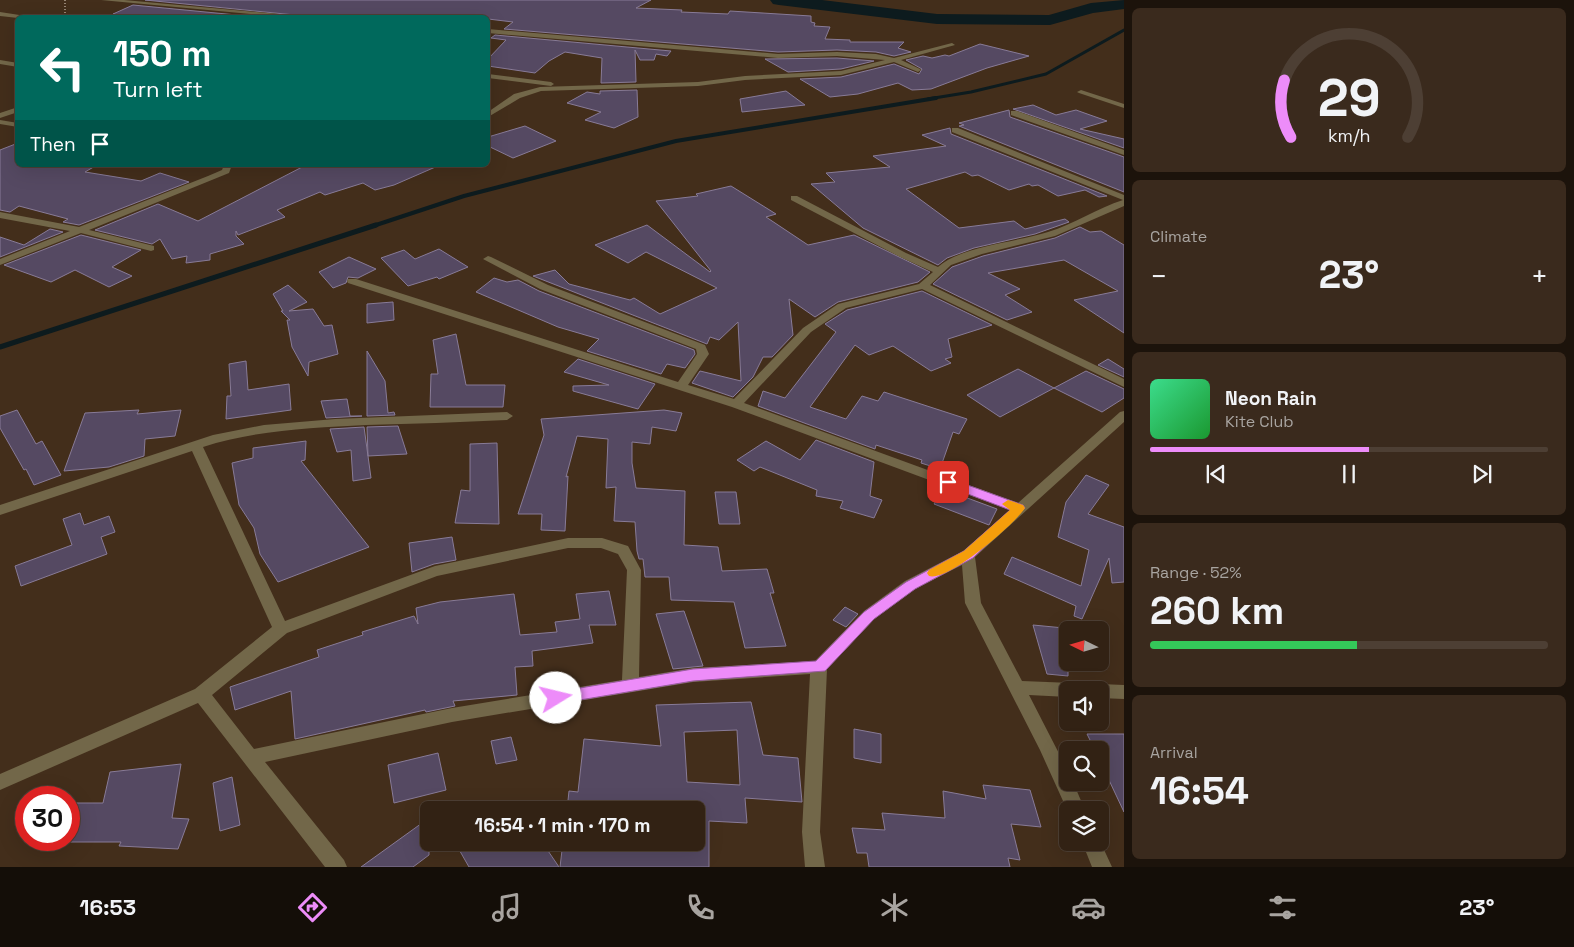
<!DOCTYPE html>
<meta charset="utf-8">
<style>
:root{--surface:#322214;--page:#3a2a1d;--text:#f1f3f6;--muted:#a8a4a0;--line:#4d3f34;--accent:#ed8cf9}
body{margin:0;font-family:"Space Grotesk",sans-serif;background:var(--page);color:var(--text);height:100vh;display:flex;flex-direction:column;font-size:19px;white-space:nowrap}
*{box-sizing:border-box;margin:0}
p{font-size:16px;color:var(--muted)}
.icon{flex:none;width:28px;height:28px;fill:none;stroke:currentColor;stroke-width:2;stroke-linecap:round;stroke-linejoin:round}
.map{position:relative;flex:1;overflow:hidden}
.drawer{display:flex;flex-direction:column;gap:8px;padding:8px;background:#1c130b;width:450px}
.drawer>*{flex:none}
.banner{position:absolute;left:15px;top:15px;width:475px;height:152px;border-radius:8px;box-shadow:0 5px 20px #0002,0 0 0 1px var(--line);background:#00695c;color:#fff;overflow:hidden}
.needle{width:32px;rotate:275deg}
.buttons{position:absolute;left:1059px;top:621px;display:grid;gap:10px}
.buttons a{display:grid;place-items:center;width:50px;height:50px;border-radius:8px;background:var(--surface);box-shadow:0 5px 20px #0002,0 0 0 1px var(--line);font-size:25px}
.speed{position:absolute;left:15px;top:786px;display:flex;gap:10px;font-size:25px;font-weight:700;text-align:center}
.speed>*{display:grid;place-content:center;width:65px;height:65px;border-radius:50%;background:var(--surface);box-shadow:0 5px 20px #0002,0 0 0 1px var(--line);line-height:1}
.speed .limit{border:8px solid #d22;background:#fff;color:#111}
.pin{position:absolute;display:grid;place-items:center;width:42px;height:42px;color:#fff;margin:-21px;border-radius:10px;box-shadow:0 2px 8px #0006}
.me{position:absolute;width:55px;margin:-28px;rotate:81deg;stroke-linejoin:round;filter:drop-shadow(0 0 4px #0008)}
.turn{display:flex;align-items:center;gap:18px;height:105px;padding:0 15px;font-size:22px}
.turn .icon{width:65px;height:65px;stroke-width:2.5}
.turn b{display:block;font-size:35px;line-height:42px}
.then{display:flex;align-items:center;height:48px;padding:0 15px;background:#0003;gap:10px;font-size:19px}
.big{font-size:38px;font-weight:800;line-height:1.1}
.drawer .card{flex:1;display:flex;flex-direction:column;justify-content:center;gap:8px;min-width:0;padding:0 18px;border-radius:8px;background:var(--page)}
.drawer .dial{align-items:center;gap:0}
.dial svg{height:130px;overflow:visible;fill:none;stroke:var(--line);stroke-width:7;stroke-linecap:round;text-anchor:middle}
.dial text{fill:var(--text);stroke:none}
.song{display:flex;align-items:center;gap:15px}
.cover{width:60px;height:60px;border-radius:8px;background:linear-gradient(135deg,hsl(150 70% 55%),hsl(130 70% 35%))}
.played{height:5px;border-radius:2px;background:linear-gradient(90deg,var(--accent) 55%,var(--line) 55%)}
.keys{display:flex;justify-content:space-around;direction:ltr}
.heat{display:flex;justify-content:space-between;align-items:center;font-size:28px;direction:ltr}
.charge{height:8px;border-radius:4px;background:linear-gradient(90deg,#34c759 52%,var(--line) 0)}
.trip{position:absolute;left:420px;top:801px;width:285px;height:50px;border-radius:8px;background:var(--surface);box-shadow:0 5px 20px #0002,0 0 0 1px var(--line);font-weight:800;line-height:50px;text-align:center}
.menu{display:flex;height:80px;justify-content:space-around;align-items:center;background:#140e08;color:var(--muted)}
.menu .icon{width:35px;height:35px}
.menu .current{color:var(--accent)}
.menu b{font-size:22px;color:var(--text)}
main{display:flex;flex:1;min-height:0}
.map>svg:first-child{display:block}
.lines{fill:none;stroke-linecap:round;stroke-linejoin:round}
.stream-far2{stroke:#0d1b1e;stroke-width:3}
.stream-far1{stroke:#0d1b1e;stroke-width:4}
.stream{stroke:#0d1b1e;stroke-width:5}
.river{fill:#0d1b1e;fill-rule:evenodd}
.building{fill:#554962;stroke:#887b97;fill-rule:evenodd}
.path{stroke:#968575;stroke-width:2;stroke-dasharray:1 2;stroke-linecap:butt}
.minor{fill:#726749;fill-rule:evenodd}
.route{fill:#ed8cf9;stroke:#9a5ba2}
.slow{fill:#f59e0b}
</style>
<main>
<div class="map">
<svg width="1124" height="867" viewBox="0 0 1124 867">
<rect width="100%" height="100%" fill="#432e1b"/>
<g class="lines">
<path class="stream-far2" d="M928 99 971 92 1046 74 1124 30"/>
<path class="stream-far1" d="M373 226 464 196 676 141 936 98"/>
<path class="stream" d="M0 347 376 225"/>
<path class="river" d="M770 0H822L937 14 1049 15 1091 3 1124 0V9L1093 13 1050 25 937 24 779 5 773 4Z"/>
</g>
<path class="building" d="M145 0H651L636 8 682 10 681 12 728 14 730 11 811 16V22L815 23 814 26 830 27 825 39 850 40V42H904L898 48 911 52 894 56 876 52 837 50 778 52 504 29 513 22 488 19V18H325Z
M133 5 268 18H113L119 15 113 14Z
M495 35 671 51 667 56 656 54 654 60H640L635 50 636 82 601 83 602 58 565 52 549 61 535 73 488 66V59L506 40 491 38Z
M980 44 1029 56 987 68 931 89 912 90 898 83 858 94 830 97 800 79 841 77 894 64 919 74 922 69 906 60 923 56 932 58 945 55 949 56Z
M837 58 874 61 841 69 788 72 765 59Z
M637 90 638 117 614 128 585 120 601 112 567 103 587 92 600 94V91Z
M786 91 805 105 742 112 740 99Z
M1033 105 1056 115 1076 110 1107 121 1080 129 1124 139V148L1013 109Z
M1009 110 1010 117 1124 157V192L959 126 964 125 959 123Z
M525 126 556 141 513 158 488 146V137Z
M950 128 951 134 1107 196 1099 197 1085 190 1058 196 1038 185 1032 186 1029 184 1009 190 978 175 972 176 965 172 906 189 959 228 1014 221 1025 229 1065 219 1069 222 1035 234 974 248 947 258 938 265 863 228 811 184 835 182 826 173 890 167 873 156 946 146 922 135Z
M18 143V165H97L85 172 141 181 160 173 189 182 79 225 63 222 68 219 19 206 10 212 0 210V150Z
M306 165H440L394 185 375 190 363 183 325 195 320 192 277 210 285 217 238 235 236 231V236L244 244 210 254V260L186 263 187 256 172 259 160 239 152 244 95 230 158 204 198 221Z
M731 186 776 214 766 217 808 245 854 235 930 272 918 282 838 302 815 317 789 299 793 335 772 357H763L753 377 733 397 692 383 700 371 741 381 738 322 719 340 710 337 707 344 533 276 555 270 569 284 630 300 634 298 660 314 717 288 646 252 628 263 595 245 647 225 710 272 711 271 656 201 698 196 696 194Z
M1080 227 1090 232 1101 231 1124 245V333L1074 300 1118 291 1064 260 988 273 1020 289 1005 295 1032 312 1007 320 933 284 952 267 983 256 1055 238Z
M50 229 63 232 0 257V237L24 245Z
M81 235 141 250 112 267 132 276 109 287 75 270 51 282 4 265Z
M439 249 468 267 439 279 437 277 408 286 381 258 404 250 415 259Z
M349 257 376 269 358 278 348 277 346 283 333 288 319 272Z
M494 278 507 282 518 280 539 291 694 350 695 354 685 368 667 364 661 374 587 351 599 339 558 327 476 292Z
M288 285 307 302 289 311 313 309 324 326 332 325 338 354 309 362 308 376 292 347 287 320H290L281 311H283L273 294Z
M922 291 992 325 948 339 952 357 945 359 951 363 931 371 893 346 869 355 855 345 810 407 846 419 862 396 878 401 884 392 967 419 959 434 953 432 940 469 921 463 922 460 876 445 875 449 758 406 763 391 785 398 836 332 825 324 847 310Z
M393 302 394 320 367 323V304Z
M456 334 466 385H505L503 407H430L431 374H438L433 340Z
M367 351 385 381 388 413 394 412 395 415 367 416Z
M578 359 655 384 638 409 573 391V386L609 385 564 372Z
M1108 359 1124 369V377L1098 365Z
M246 361 248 390 289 384 291 410 226 419 227 396H231L229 364Z
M1018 369 1054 388 1000 417 967 395Z
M1086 371 1124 389V398L1102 412 1054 388Z
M347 399 350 416H362L326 418 321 401Z
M17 410 36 444 42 441 61 475 34 485 26 469 24 470 0 428V416Z
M139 410 137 414 181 410 175 436 145 439 144 456 109 467 64 471 85 413Z
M664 410 682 413 676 431 652 427 650 444 632 442V463L636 488 685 491 684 545 718 547 722 571 767 569 774 593H770L786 646 745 648 734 602 671 600 669 577H645L643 559H639L637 551 635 522 614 521 616 487 606 488 608 439 577 436 566 477 568 476 565 531 541 530 542 514H518L544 435 541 419Z
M398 426 407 454 368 456 367 427Z
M364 427 371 478 353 481 351 450 337 452 330 429Z
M816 440 874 462 870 496 882 500 874 518 840 508 843 501 816 496 817 490 760 467 754 471 737 460 766 441 800 460Z
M306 441 305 460 301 461 369 547 278 582 260 554 254 528 239 505 232 463 253 458V448Z
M497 443 499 524 455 523 461 490 470 491V444Z
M1086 475 1109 485 1088 514 1124 527V582L1112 583 1109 558 1082 619 1074 616 1076 606 1004 574 1012 557 1081 586 1089 550 1058 537 1066 502Z
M943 489 997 509 989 525 934 504Z
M715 492H736L740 524H719Z
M80 513 84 525 109 516 115 532 101 537 107 554 21 586 15 566 72 545 63 519Z
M452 537 456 560 434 564 412 572 409 543Z
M609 591 616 625H589L593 643 532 651 533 666 515 667 517 695 453 701 455 706 426 712 425 710 295 739 291 691 235 710 230 687 319 657 317 650 363 635 362 632 414 616 418 624 416 608 440 602 514 594 520 635 557 632 555 622 580 619 576 594Z
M845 607 858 614 846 627 833 620Z
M684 611 703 666 673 669 656 614Z
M1033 625 1064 628 1068 639V676L1047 674Z
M751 702 763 755 798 758 802 802 745 798 747 823 709 821V867H560L563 842H696V810H567L569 791 578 792 584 739 661 746 656 705ZM737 730 740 785 687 782 684 732Z
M854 729 881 734V763L854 758Z
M1087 734H1124V812L1100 761V750H1095Z
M511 737 517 760 496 764 491 741Z
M438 753 446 790 394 803 388 765Z
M181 764 172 818 189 819 178 849 119 846 121 842H69V803H103L110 772Z
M232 777 240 825 220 831 213 783Z
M983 785 1030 790 1041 827 1011 824 1020 860 1008 858 1010 867H869L867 853H857L852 828 885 830 882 813 945 818 943 791 986 799Z
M429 818V855L413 867H361Z
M463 842H542L559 867H469L457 846Z"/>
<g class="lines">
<path class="path" d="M65 0V18"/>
<path class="minor" d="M101 0H124L323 18H293Z
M0 12 26 16 29 18H18L0 16Z
M488 29 778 54 837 52 876 54 894 58 952 43 955 45 901 60 920 69 921 70 918 72 894 62 841 75 745 80 698 86 541 91 520 98 488 117V112L514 94 540 87 698 82 745 76 841 71 885 60 837 56 778 58 488 33Z
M0 60 18 63V67L0 64Z
M488 74 551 82 554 84 551 86 488 78Z
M1081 90 1124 104V108L1079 93 1077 92Z
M18 107V112L0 118V113Z
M1011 111H1017L1124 150V155L1011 115Z
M0 120 18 123V127L0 124Z
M952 128H958L1124 195V206L1055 236 982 254 951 265 930 285 1124 379V387L922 289 846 308 811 332 744 403 1018 503 1120 412 1124 411V422L975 557 981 603 1022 681 1072 683 1078 685 1080 690H1068V697L1029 695 1068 771V782H1073L1085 810H1068V812L1040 750 965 603 962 565 915 589 874 619 827 669 820 832 825 867H805L802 832 810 674 693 682 452 722 265 762 344 860 347 867H325L198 703 0 790V774L195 689 272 627 192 451 0 515V505L213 435 264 425 335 419 507 412 513 416 507 420C460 422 413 424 366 425 312 428 255 430 203 447L285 621 435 566 568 538H602L628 546 641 570 639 677 693 668 815 661 864 611 905 581 963 551 1010 510 732 407 348 283 347 281 348 279H356L678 382 697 354 696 349 540 289 483 259 488 256 491 257 548 285 705 345 709 354 688 385 734 399 803 328 838 304 919 284 933 272 900 257 791 200V196H797L906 253 938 267C961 246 1018 242 1048 232 1074 224 1098 208 1123 200L952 132ZM568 548H601L618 554 627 570 622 680 452 708 254 749 212 695 287 633 437 576Z
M224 165H232L229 173 89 230 154 246V250L151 251 81 233 0 265V259L70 231 0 218V212L79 227 208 176 222 170Z
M1100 684 1124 685V699L1100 698V690H1092L1094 686Z
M1100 841 1112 867H1092L1082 842H1100Z"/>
</g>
<path class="route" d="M948 478 1023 505 1025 508 973 558 915 589 874 619 825 671 693 681 556 704 551 702 549 698 551 693 556 692 693 669 816 661 864 612 906 582 964 551 1010 510 944 485 942 482Z"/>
<path class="slow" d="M1008 500 1023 505 1025 508C1014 525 948 582 929 576L927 573 929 570 964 551 1010 510 1002 504Z"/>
</svg>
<div class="buttons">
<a><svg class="needle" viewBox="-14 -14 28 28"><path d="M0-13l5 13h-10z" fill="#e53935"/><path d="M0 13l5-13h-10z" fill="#a8a4a0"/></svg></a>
<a><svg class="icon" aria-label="sound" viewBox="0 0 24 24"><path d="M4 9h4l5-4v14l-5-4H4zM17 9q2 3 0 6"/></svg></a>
<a><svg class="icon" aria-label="search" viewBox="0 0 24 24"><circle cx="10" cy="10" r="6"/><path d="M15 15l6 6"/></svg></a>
<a><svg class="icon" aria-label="layers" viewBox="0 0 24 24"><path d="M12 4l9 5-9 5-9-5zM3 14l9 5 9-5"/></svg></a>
</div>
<div class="speed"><div class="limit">30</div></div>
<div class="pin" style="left:948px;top:482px;background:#d93025"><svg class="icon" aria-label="arrive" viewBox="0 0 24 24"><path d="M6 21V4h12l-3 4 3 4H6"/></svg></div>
<svg class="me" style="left:556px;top:698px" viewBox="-20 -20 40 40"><circle r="19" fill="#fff"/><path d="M0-13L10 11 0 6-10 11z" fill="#ed8cf9"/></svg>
<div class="trip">16:54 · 1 min · 170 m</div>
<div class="banner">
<div class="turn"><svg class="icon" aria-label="left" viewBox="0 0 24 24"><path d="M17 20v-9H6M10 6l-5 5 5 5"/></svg><div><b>150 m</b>Turn left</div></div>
<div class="then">Then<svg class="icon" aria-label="arrive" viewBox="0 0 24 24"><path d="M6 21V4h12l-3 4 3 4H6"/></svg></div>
</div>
</div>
<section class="drawer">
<div class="card dial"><svg viewBox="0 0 100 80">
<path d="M14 69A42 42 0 1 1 86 69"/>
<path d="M14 69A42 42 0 0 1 10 34" stroke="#ed8cf9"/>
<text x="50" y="56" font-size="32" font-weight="700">29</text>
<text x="50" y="72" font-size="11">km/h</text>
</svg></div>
<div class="card"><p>Climate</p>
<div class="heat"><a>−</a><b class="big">23°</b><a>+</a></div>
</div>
<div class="card">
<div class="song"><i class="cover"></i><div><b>Neon Rain</b><p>Kite Club</p></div></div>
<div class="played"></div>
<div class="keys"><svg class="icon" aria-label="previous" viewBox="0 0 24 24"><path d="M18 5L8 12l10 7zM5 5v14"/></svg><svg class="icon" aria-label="pause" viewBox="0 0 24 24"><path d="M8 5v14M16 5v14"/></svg><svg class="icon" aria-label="next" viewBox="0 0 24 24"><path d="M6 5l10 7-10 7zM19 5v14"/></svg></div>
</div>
<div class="card"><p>Range · 52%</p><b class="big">260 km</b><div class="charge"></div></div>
<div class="card"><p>Arrival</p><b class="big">16:54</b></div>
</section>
</main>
<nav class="menu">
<b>16:53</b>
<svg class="icon current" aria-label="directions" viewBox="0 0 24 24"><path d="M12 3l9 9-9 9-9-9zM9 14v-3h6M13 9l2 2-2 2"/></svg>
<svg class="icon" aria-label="music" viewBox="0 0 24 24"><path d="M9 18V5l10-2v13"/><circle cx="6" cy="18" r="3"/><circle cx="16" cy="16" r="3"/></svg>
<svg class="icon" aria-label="phone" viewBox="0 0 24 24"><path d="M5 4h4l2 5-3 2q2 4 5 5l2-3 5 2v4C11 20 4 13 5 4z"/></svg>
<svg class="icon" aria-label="climate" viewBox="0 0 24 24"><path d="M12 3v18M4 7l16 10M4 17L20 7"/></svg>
<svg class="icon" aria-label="car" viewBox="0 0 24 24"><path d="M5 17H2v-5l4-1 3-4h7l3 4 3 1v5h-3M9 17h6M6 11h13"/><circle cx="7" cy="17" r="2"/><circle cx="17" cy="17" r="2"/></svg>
<svg class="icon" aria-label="filters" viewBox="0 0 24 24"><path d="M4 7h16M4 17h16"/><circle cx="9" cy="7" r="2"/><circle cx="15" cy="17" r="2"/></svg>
<b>23°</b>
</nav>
